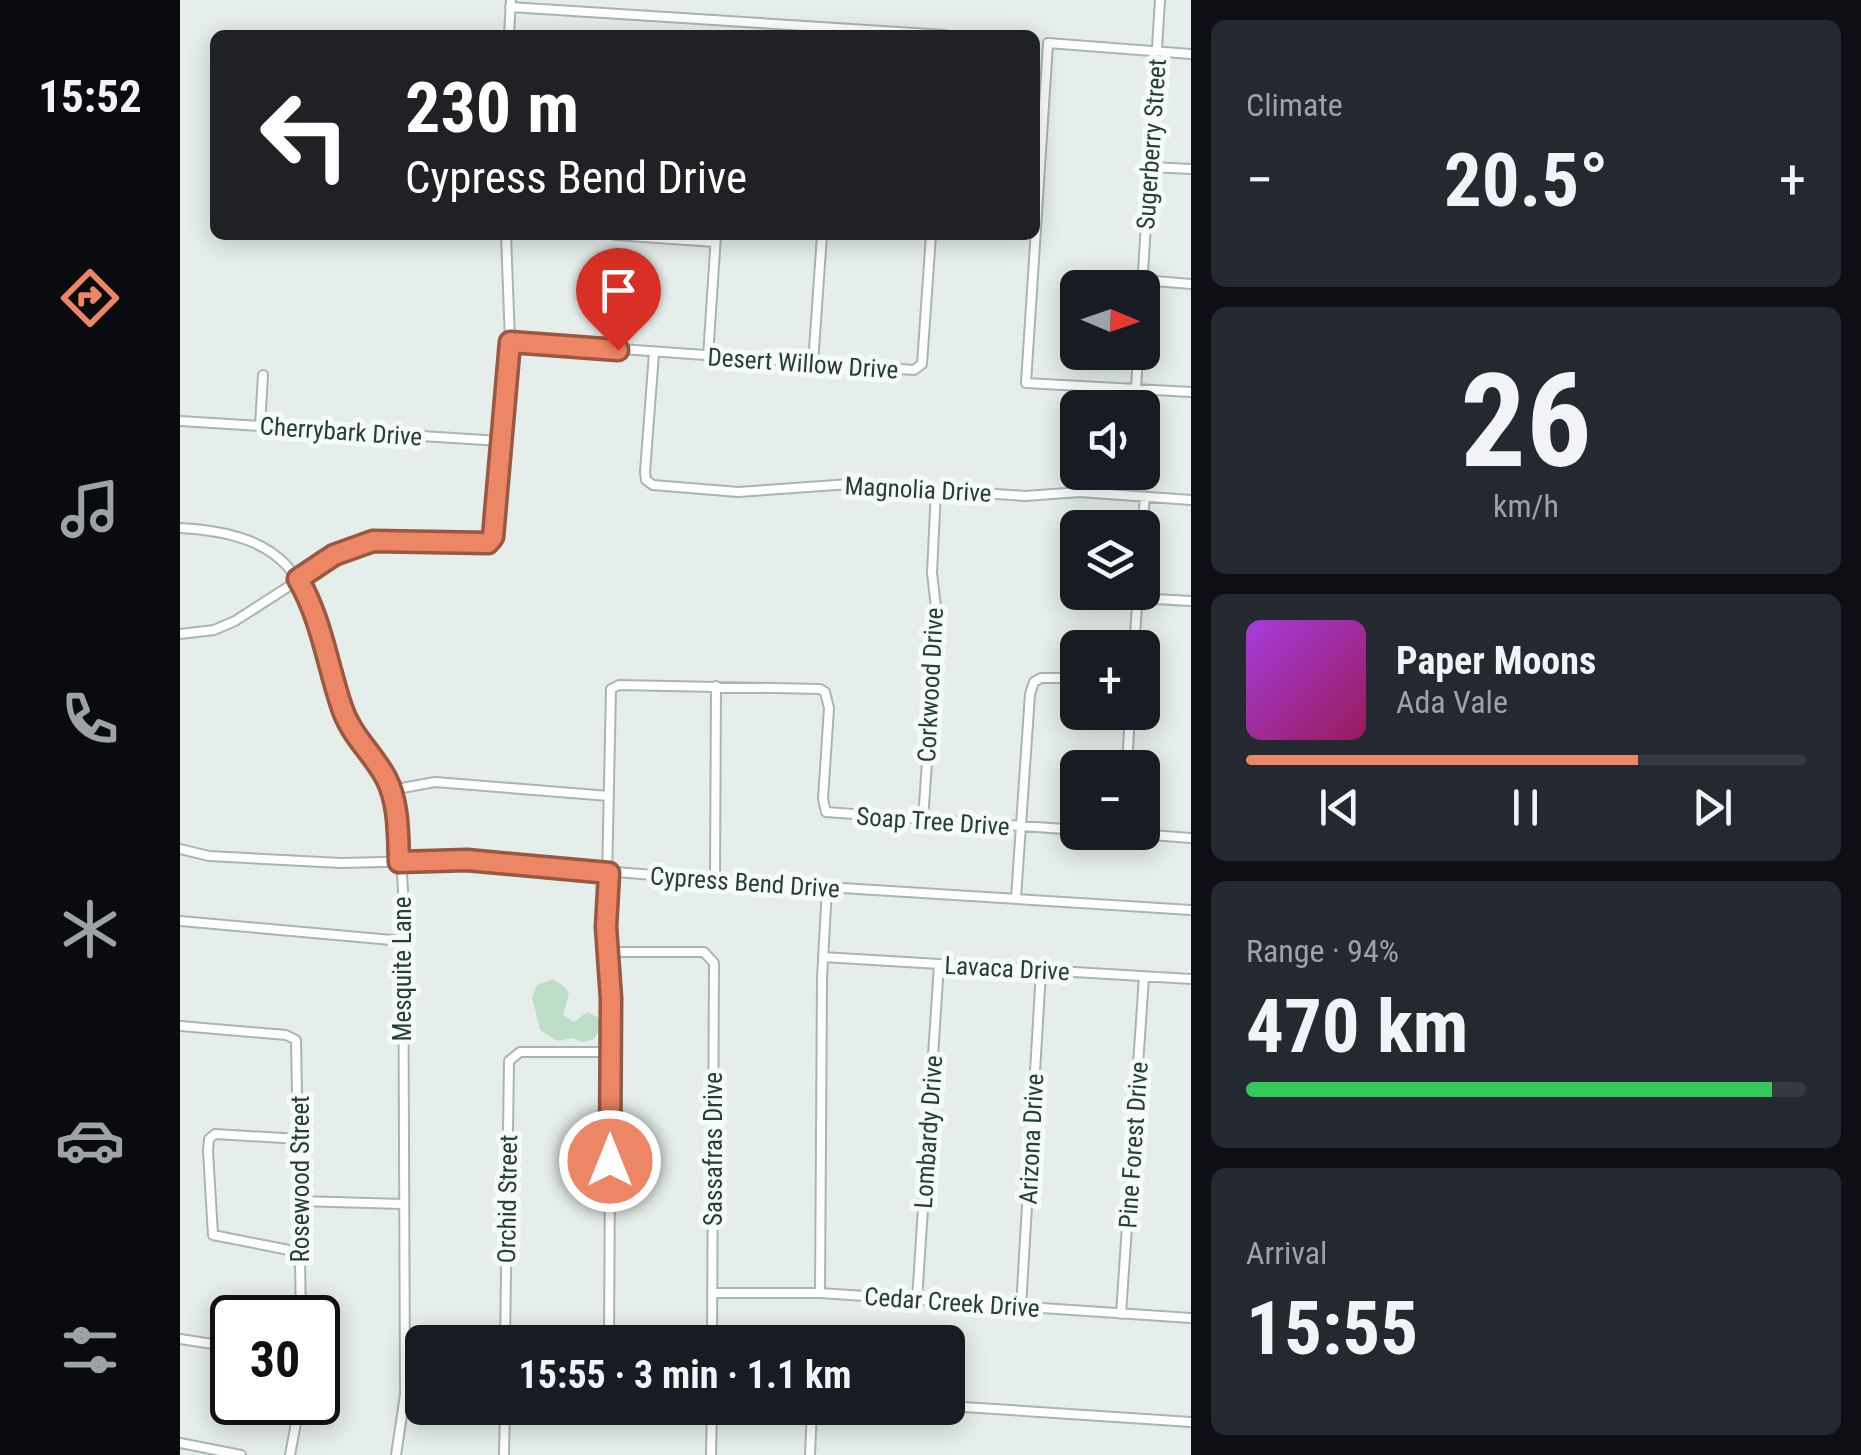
<!DOCTYPE html>
<meta charset="utf-8">
<style>
:root{--surface:#171b24;--page:#242831;--text:#f1f3f6;--muted:#9ea1a6;--line:#363941;--accent:#ed8664}
body{margin:0;font-family:"Roboto Condensed",sans-serif;background:var(--page);color:var(--text);height:100vh;display:flex;flex-direction:column;font-size:38px;white-space:nowrap}
*{box-sizing:border-box;margin:0}
p{font-size:32px;color:var(--muted)}
.icon{flex:none;width:55px;height:55px;fill:none;stroke:currentColor;stroke-width:2;stroke-linecap:round;stroke-linejoin:round}
.map{position:relative;flex:1;overflow:hidden}
.sheet{display:flex;flex-direction:column;gap:20px;padding:20px;background:#0d0f14;width:670px}
.sheet>*{flex:none}
.hud{position:absolute;left:30px;top:30px;width:830px;height:210px;border-radius:15px;box-shadow:0 5px 25px #0003;background:#202124;color:#fff;overflow:hidden}
.needle{width:65px;rotate:92deg}
.buttons{position:absolute;left:880px;top:270px;display:grid;gap:20px}
.buttons a{display:grid;place-items:center;width:100px;height:100px;border-radius:15px;background:var(--surface);box-shadow:0 5px 25px #0003;font-size:50px}
.speed{position:absolute;left:30px;top:1295px;display:flex;gap:20px;font-size:50px;font-weight:700;text-align:center}
.speed>*{display:grid;place-content:center;width:130px;height:130px;border-radius:50%;background:var(--surface);box-shadow:0 5px 25px #0003;line-height:1}
.speed .limit{border:5px solid #111;border-radius:15px;background:#fff;color:#111}
.pin{position:absolute;display:grid;place-items:center;width:85px;height:85px;color:#fff;margin:-102px -42px;border-radius:50% 50% 50% 0;rotate:-45deg;box-shadow:0 0 10px #0007}
.pin .icon{rotate:45deg}
.me{position:absolute;width:110px;margin:-55px;rotate:0deg;stroke-linejoin:round;filter:drop-shadow(0 0 8px #0008)}
.turn{display:flex;align-items:center;gap:35px;height:210px;padding:0 30px;font-size:45px}
.turn .icon{width:130px;height:130px;stroke-width:2.5}
.turn b{display:block;font-size:70px;line-height:85px}
.big{font-size:75px;font-weight:700;line-height:1.1}
.sheet .tile{flex:1;display:flex;flex-direction:column;justify-content:center;gap:15px;min-width:0;padding:0 35px;border-radius:15px;background:var(--page)}
.sheet .dial{align-items:center;gap:0}
.dial b{font-size:130px;line-height:1}
.song{display:flex;align-items:center;gap:30px}
.cover{width:120px;height:120px;border-radius:15px;background:linear-gradient(135deg,hsl(280 70% 55%),hsl(330 70% 35%))}
.played{height:10px;border-radius:5px;background:linear-gradient(90deg,var(--accent) 70%,var(--line) 70%)}
.keys{display:flex;justify-content:space-around;direction:ltr}
.heat{display:flex;justify-content:space-between;align-items:center;font-size:55px;direction:ltr}
.charge{height:15px;border-radius:8px;background:linear-gradient(90deg,#34c759 94%,var(--line) 0)}
.trip{position:absolute;left:225px;top:1325px;width:560px;height:100px;border-radius:15px;background:var(--surface);box-shadow:0 5px 25px #0003;font-weight:700;line-height:100px;text-align:center}
main{display:flex;flex:1;min-height:0}
.menu{display:flex;flex-direction:column;width:180px;justify-content:space-around;align-items:center;background:#090b0e;color:var(--muted)}
.menu .icon{width:70px;height:70px}
.menu .on{color:var(--accent)}
.menu b{font-size:45px;color:var(--text)}
.map>svg:first-child{display:block}
.green{fill:#bfdec7}
.lines{fill:none;stroke-linecap:round;stroke-linejoin:round}
.street-casing{stroke:#a8b6b1;stroke-width:12}
.street{stroke:#fff;stroke-width:8}
.route-casing{stroke:#9a5741;stroke-width:25}
.route{stroke:#ed8664;stroke-width:18}
.labels{text-anchor:middle;stroke-width:10;stroke-linejoin:round;paint-order:stroke}
.street-label{font-size:25px;fill:#253f38;stroke:#f6faf8}
</style>
<main>
<nav class="menu">
<b>15:52</b>
<svg class="icon on" aria-label="directions" viewBox="0 0 24 24"><path d="M12 3l9 9-9 9-9-9zM9 14v-3h6M13 9l2 2-2 2"/></svg>
<svg class="icon" aria-label="music" viewBox="0 0 24 24"><path d="M9 18V5l10-2v13"/><circle cx="6" cy="18" r="3"/><circle cx="16" cy="16" r="3"/></svg>
<svg class="icon" aria-label="phone" viewBox="0 0 24 24"><path d="M5 4h4l2 5-3 2q2 4 5 5l2-3 5 2v4C11 20 4 13 5 4z"/></svg>
<svg class="icon" aria-label="climate" viewBox="0 0 24 24"><path d="M12 3v18M4 7l16 10M4 17L20 7"/></svg>
<svg class="icon" aria-label="car" viewBox="0 0 24 24"><path d="M5 17H2v-5l4-1 3-4h7l3 4 3 1v5h-3M9 17h6M6 11h13"/><circle cx="7" cy="17" r="2"/><circle cx="17" cy="17" r="2"/></svg>
<svg class="icon" aria-label="filters" viewBox="0 0 24 24"><path d="M4 7h16M4 17h16"/><circle cx="9" cy="7" r="2"/><circle cx="15" cy="17" r="2"/></svg>
</nav>
<div class="map">
<svg width="1011" height="1455" viewBox="0 0 1011 1455">
<rect width="100%" height="100%" fill="#e5eeea"/>
<path class="green" d="M373 979 385 987 389 994 383 1015 394 1022 407 1012 419 1018 420 1029 413 1040 402 1042 392 1038 377 1041 360 1030 352 997 357 985Z"/>
<g class="lines">
<g class="street-casing">
<path id="street" d="M330 7 765 35
M329 35 331 0
M1011 54 868 43 846 383 1011 392
M970 167 1011 169
M435 235 535 242
M963 280 1011 284
M962 288 980 0
M330 341 734 370 742 364 751 235
M474 353 465 472 466 480 473 485 558 492 670 484 845 496 900 492 1011 500
M528 357 536 235
M633 364 642 235
M956 389 958 352
M0 421 321 441
M80 426 83 375
M0 528C147 536 123 615 166 720 175 742 194 756 205 776 223 808 220 854 223 889L225 1395 216 1455
M962 531 965 497
M958 598 1011 601
M0 634 34 630 55 621 173 545 214 540 298 545 311 541 330 341 326 235
M954 648 958 592
M947 768 950 712
M211 790 255 782 429 796
M743 820 757 616 752 573 756 490
M932 832 1011 838
M0 849 29 856 161 863 287 860 535 880 1011 910
M535 880 536 686
M836 898 850 694 854 682 861 678H898
M0 921 223 941
M427 952H524L534 963 532 1342
M643 957 1011 979
M0 1026 106 1035 116 1040 121 1318
M119 1139 35 1134 29 1139 28 1151 33 1235 119 1252
M119 1201 223 1204
M532 1293H640L1011 1318
M640 1293 642 978 647 888
M737 1300 759 964
M841 1307 861 971
M941 1314 964 977
M0 1339 52 1347
M325 1342 329 1061 340 1052H431
M429 1342 431 997 426 927 431 689 439 685 640 689 645 692 649 708 643 799 646 812 898 830
M768 1406 1011 1422
M324 1409H532
M0 1443 61 1455
M110 1455 120 1402
M324 1455 325 1408
M531 1455 532 1408
M630 1455 632 1408"/>
</g>
<use href="#street" class="street"/>
</g>
<g class="lines">
<g class="route-casing">
<path id="route" d="M430 1161 431 998 426 927 429 873 287 860 219 862C218 835 219 803 206 778 192 752 170 735 161 705 147 663 141 618 118 579L154 555 193 541 308 543 313 537 330 342 438 350"/>
</g>
<use href="#route" class="route"/>
</g>
<g class="labels">
<g class="street-label">
<text transform="translate(971 144) rotate(-86)" y="9">Sugerberry Street</text>
<text transform="translate(623 363) rotate(4)" y="9">Desert Willow Drive</text>
<text transform="translate(161 431) rotate(4)" y="9">Cherrybark Drive</text>
<text transform="translate(738 489) rotate(3)" y="9">Magnolia Drive</text>
<text transform="translate(750 685) rotate(-87)" y="9">Corkwood Drive</text>
<text transform="translate(753 821) rotate(4)" y="9">Soap Tree Drive</text>
<text transform="translate(565 882) rotate(4)" y="9">Cypress Bend Drive</text>
<text transform="translate(827 968) rotate(3)" y="9">Lavaca Drive</text>
<text transform="translate(222 969) rotate(-90)" y="9">Mesquite Lane</text>
<text transform="translate(748 1132) rotate(-86)" y="9">Lombardy Drive</text>
<text transform="translate(851 1139) rotate(-87)" y="9">Arizona Drive</text>
<text transform="translate(953 1145) rotate(-86)" y="9">Pine Forest Drive</text>
<text transform="translate(533 1149) rotate(-90)" y="9">Sassafras Drive</text>
<text transform="translate(120 1179) rotate(-90)" y="9">Rosewood Street</text>
<text transform="translate(327 1199) rotate(-89)" y="9">Orchid Street</text>
<text transform="translate(772 1302) rotate(4)" y="9">Cedar Creek Drive</text>
</g>
</g>
</svg>
<div class="buttons">
<a><svg class="needle" viewBox="-14 -14 28 28"><path d="M0-13l5 13h-10z" fill="#e53935"/><path d="M0 13l5-13h-10z" fill="#9ea1a6"/></svg></a>
<a><svg class="icon" aria-label="sound" viewBox="0 0 24 24"><path d="M4 9h4l5-4v14l-5-4H4zM17 9q2 3 0 6"/></svg></a>
<a><svg class="icon" aria-label="layers" viewBox="0 0 24 24"><path d="M12 4l9 5-9 5-9-5zM3 14l9 5 9-5"/></svg></a>
<a>+</a>
<a>−</a>
</div>
<div class="speed"><div class="limit">30</div></div>
<div class="pin" style="left:438px;top:350px;background:#d93025"><svg class="icon" aria-label="arrive" viewBox="0 0 24 24"><path d="M6 21V4h12l-3 4 3 4H6"/></svg></div>
<svg class="me" style="left:430px;top:1161px" viewBox="-20 -20 40 40"><circle r="17" fill="#ed8664" stroke="#fff" stroke-width="3"/><path d="M0-11L8 9 0 5-8 9z" fill="#fff"/></svg>
<div class="trip">15:55 · 3 min · 1.1 km</div>
<div class="hud">
<div class="turn"><svg class="icon" aria-label="left" viewBox="0 0 24 24"><path d="M17 20v-9H6M10 6l-5 5 5 5"/></svg><div><b>230 m</b>Cypress Bend Drive</div></div>
</div>
</div>
<section class="sheet">
<div class="tile"><p>Climate</p>
<div class="heat"><a>−</a><b class="big">20.5°</b><a>+</a></div>
</div>
<div class="tile dial"><b>26</b><p>km/h</p></div>
<div class="tile">
<div class="song"><i class="cover"></i><div><b>Paper Moons</b><p>Ada Vale</p></div></div>
<div class="played"></div>
<div class="keys"><svg class="icon" aria-label="previous" viewBox="0 0 24 24"><path d="M18 5L8 12l10 7zM5 5v14"/></svg><svg class="icon" aria-label="pause" viewBox="0 0 24 24"><path d="M8 5v14M16 5v14"/></svg><svg class="icon" aria-label="next" viewBox="0 0 24 24"><path d="M6 5l10 7-10 7zM19 5v14"/></svg></div>
</div>
<div class="tile"><p>Range · 94%</p><b class="big">470 km</b><div class="charge"></div></div>
<div class="tile"><p>Arrival</p><b class="big">15:55</b></div>
</section>
</main>
